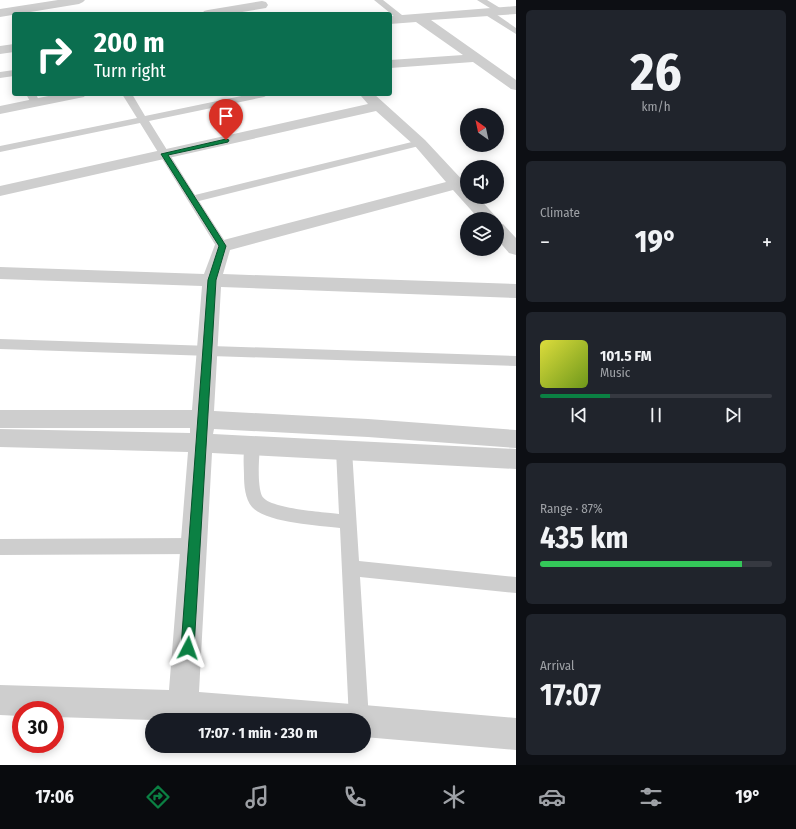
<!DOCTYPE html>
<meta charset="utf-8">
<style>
:root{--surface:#171b24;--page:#20242c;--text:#f1f3f6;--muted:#9ea1a6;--line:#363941;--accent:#0b8043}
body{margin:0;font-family:"Fira Sans Condensed",sans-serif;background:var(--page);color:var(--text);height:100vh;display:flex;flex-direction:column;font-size:15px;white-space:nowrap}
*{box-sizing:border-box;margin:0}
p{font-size:13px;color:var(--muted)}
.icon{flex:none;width:22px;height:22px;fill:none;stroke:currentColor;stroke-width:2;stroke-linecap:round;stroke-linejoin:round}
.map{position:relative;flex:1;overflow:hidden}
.details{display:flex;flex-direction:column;gap:10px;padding:10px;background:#0d0f14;width:280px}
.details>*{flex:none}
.top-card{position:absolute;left:12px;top:12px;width:380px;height:84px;border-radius:4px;box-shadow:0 2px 10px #0003;background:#0b6e4f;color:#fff;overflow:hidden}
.needle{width:26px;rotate:327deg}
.tools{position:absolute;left:460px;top:108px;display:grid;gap:8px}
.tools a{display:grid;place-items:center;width:44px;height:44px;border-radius:50%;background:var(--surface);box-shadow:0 2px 10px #0003;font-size:20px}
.speed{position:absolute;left:12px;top:701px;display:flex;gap:8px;font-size:20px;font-weight:700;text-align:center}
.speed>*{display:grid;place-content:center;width:52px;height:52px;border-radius:50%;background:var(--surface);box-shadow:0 2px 10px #0003;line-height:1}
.speed .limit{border:6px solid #d22;background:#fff;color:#111}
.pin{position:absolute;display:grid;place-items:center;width:34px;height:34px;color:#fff;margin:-41px -17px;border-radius:50% 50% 50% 0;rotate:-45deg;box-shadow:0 0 4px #0007}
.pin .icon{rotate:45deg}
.me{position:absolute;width:44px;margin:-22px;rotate:4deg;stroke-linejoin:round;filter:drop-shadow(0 0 3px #0008)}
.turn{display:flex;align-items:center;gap:14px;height:84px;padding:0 16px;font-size:18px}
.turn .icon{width:52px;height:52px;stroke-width:2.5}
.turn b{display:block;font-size:28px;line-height:34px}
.big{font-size:30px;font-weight:700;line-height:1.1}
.details .widget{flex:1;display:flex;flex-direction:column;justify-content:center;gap:6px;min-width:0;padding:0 14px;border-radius:6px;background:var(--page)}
.details .dial{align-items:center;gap:0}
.dial b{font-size:52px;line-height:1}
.song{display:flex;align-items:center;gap:12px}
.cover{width:48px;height:48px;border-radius:6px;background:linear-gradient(135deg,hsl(60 70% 55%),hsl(80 70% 35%))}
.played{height:4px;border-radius:2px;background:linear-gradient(90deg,var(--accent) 30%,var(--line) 30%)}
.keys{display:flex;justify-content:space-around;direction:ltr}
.heat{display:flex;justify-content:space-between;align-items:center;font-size:22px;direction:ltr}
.charge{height:6px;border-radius:3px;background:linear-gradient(90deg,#34c759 87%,var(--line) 0)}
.trip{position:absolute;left:145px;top:713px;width:226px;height:40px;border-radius:20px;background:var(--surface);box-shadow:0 2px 10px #0003;font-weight:700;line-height:40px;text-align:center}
.tabs{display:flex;height:64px;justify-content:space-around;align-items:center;background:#090b0e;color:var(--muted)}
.tabs .icon{width:28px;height:28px}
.tabs .current{color:var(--accent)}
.tabs b{font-size:18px;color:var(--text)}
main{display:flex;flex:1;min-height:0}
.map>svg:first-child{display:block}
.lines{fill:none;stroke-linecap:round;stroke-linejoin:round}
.service{fill:#cecece;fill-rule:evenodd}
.minor{fill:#cecece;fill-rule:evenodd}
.route{fill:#0b8043;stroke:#07532c}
</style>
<main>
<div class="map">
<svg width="516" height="765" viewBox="0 0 516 765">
<rect width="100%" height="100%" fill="#fff"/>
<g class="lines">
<path class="service" d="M374 0H383L407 19 406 21H400Z
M477 0H487L505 11 504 13H498Z
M484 10H490L516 28V34L484 14Z
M14 70V76L0 78V72Z
M26 94H36L40 103 38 105H32Z
M122 94H132L145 116 251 94H269L264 97 149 121 195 195 420 140 425 143 423 145 199 201 228 246 226 249H218L216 246 140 123 0 152V146L137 118Z
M0 339 516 356V366L0 349Z
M252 440 257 442 260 446C259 459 257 484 262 496 269 509 324 512 339 514L336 450 339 446 344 444 349 446 352 450 359 561 516 577V593L360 577 369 720 366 727 364 728V720H349L340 528C318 525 267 523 252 507 245 499 244 485 244 475 244 465 242 451 247 442Z
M195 538 201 541 203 546 201 551 195 554 0 555V539Z"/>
<path class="minor" d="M58 0H85L83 2 79 4 0 17V9Z
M262 1 266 2 268 5 266 8 230 14H202L204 11 208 10Z
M516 6V14L431 20 516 80V90L511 89 473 62 390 68V60L463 55 416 22 390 24V16Z
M14 44V52L0 54V46Z
M58 94H86L84 97 79 98 0 114V106Z
M362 94H374L425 140 467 185V197H478L498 219 497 220 479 219 453 190 230 250 223 274 516 284V298L221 287 214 411 368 419 516 430V448L368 437 214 429 213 434 516 449V469L212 453 199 692 351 704 359 708 364 705 516 718V750L364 737V720H152L55 717V710H21V716L0 715V685L169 690 188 452 0 447V429L190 433V428H0V410H192L202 286 0 279V267L204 274 216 242 446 182 415 146 376 111 0 196V186L368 104 361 96Z
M497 223 503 224 516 238V255L509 253 497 239Z"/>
</g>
<path class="route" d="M226 139 229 140 228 142 168 155 226 246 216 280 194 648 192 652 188 654 183 652 181 648 208 280 219 246 161 154Z"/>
</svg>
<div class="tools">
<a><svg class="needle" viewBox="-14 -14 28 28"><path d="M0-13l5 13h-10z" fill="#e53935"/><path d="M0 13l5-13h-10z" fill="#9ea1a6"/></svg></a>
<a><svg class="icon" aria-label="sound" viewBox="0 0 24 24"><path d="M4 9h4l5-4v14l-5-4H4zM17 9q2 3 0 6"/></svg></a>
<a><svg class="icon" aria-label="layers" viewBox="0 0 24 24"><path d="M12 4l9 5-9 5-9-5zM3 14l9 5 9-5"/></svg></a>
</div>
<div class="speed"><div class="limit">30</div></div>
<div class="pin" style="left:226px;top:140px;background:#d93025"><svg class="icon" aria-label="arrive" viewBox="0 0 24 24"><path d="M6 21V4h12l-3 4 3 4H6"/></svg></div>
<svg class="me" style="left:188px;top:648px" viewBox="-20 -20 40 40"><path d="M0-17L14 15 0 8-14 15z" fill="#0b8043" stroke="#fff" stroke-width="4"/></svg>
<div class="trip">17:07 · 1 min · 230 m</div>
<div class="top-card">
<div class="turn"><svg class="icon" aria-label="right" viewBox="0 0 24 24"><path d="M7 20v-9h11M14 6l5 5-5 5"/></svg><div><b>200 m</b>Turn right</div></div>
</div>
</div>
<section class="details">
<div class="widget dial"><b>26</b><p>km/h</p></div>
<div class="widget"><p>Climate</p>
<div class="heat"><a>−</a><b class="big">19°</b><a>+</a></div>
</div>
<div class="widget">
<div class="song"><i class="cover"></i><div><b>101.5 FM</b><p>Music</p></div></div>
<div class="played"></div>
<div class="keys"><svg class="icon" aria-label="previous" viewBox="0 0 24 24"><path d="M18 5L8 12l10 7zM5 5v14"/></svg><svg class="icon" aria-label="pause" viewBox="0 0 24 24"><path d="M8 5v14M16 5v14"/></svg><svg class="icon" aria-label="next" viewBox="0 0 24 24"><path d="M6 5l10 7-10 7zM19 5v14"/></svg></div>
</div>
<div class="widget"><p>Range · 87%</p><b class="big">435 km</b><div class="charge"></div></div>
<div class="widget"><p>Arrival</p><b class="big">17:07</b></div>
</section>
</main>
<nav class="tabs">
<b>17:06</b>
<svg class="icon current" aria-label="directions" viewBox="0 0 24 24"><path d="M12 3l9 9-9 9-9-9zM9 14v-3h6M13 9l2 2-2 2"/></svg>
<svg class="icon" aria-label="music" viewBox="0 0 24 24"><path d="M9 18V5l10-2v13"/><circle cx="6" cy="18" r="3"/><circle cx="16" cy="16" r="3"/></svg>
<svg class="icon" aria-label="phone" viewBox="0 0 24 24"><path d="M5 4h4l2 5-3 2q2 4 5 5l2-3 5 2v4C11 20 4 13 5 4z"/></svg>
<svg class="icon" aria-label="climate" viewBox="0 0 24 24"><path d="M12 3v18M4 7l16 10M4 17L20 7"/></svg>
<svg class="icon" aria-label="car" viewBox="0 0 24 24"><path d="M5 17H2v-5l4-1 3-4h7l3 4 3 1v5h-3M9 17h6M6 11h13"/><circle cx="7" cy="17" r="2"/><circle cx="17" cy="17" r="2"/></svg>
<svg class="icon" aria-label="filters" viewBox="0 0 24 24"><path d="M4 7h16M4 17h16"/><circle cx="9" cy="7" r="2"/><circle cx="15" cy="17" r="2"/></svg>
<b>19°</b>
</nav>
